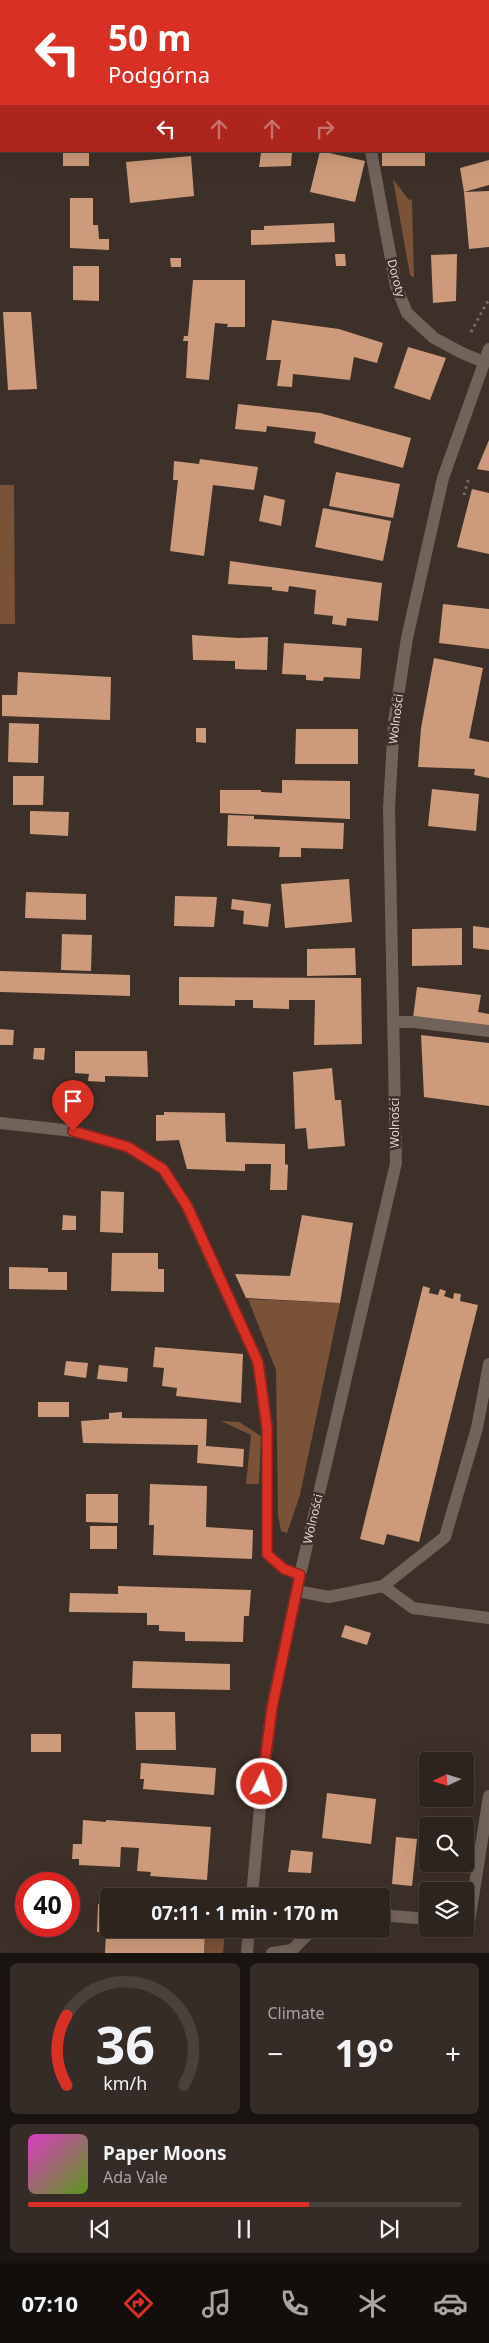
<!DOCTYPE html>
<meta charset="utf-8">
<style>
:root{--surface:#2e241e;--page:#362c27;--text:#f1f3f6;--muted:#a7a4a4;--line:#49413c;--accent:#d93025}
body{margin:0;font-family:"Noto Sans",sans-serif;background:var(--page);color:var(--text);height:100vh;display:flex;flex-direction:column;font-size:19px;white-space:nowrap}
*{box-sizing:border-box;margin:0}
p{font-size:16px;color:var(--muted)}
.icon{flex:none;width:28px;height:28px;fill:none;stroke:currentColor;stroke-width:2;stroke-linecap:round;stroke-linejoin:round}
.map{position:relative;height:1953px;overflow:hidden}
.details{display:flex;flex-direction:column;gap:10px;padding:10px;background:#191410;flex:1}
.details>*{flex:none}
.banner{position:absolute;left:0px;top:0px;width:490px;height:152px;box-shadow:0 5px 20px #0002,0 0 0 1px var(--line);background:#d93025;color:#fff;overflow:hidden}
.needle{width:32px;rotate:266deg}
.controls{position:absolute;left:419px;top:1752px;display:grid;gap:10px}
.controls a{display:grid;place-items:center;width:55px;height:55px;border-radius:5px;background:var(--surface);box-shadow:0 5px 20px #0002,0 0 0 1px var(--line);font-size:25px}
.speed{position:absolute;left:15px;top:1872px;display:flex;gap:10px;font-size:25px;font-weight:700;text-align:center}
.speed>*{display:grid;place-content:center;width:65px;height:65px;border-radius:50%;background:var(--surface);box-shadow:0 5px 20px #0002,0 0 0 1px var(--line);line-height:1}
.speed .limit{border:8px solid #d22;background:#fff;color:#111}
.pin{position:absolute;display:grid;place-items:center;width:42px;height:42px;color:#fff;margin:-51px -21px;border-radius:50% 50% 50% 0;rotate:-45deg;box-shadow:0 0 5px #0007}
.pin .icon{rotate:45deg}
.me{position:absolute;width:55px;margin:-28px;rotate:6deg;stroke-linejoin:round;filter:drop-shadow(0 0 4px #0008)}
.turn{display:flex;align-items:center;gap:18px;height:105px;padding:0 25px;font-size:22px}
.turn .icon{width:65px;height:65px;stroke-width:2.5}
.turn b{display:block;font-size:35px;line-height:42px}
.lanes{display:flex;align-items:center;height:48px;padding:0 25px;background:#0003;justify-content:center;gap:25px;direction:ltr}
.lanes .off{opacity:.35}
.big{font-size:38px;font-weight:700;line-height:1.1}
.details .tile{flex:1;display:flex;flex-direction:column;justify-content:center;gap:8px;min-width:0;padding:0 18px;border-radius:8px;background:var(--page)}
.details .dial{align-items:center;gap:0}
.dial svg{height:130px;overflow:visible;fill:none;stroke:var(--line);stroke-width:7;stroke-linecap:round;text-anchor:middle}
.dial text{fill:var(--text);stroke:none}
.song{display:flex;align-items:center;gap:15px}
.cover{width:60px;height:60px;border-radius:8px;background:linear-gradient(135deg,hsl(310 70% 55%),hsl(90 70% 35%))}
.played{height:5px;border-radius:2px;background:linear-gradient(90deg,var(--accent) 65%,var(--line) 65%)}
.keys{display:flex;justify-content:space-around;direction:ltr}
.heat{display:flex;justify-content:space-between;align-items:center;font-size:28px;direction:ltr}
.details .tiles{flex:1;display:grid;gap:10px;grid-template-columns:1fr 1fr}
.tile:last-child{grid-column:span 2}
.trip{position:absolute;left:100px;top:1888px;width:290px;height:50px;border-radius:5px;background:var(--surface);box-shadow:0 5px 20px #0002,0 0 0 1px var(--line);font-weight:700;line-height:50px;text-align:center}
.tabs{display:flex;height:80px;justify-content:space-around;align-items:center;background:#120e0c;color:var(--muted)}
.tabs .icon{width:35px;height:35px}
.tabs .active{color:var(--accent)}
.tabs b{font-size:22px;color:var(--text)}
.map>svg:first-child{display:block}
.grass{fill:#7a5238}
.building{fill:#cd9b7b}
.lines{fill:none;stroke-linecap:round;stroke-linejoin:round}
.path{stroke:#796e67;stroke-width:3;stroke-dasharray:2.5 4;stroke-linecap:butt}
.service{stroke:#72635a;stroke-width:12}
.minor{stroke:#72635a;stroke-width:12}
.tertiary{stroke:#72635a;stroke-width:12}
.route-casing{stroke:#8d1f18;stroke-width:12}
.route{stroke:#d93025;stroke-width:9}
.labels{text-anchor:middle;stroke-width:5;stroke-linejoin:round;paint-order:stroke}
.street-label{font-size:12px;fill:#ddd5d0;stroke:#3d3028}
</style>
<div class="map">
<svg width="489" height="1953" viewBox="0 0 489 1953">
<rect width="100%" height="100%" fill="#3d3028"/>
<path class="grass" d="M393 179 409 200 412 199 414 278 410 275Z
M0 485H14L15 624H0Z
M248 1299 340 1303 300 1495 287 1533 281 1531 278 1515 276 1370Z
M221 1421 239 1422 261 1436 259 1484H246L251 1435Z
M205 1929H225L223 1953H204Z"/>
<path class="building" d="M63 151H89V166H63Z
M320 151 365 161 355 202 310 192Z
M382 151H425V166H382Z
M261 153H292L291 166 259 167Z
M191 156 194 196 130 203 126 162Z
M489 160V185L464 192 460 168Z
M489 191V247L469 249 464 192Z
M70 198H93V225H98L99 239H109V250L70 248Z
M334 223 335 242 251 245V230H264V226Z
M335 254H345L346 266H336Z
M457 254 456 301 433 303 431 255Z
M170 258H181V267H171Z
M73 266H99V301L73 300Z
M193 280H245V327H227L228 324 215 323 209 380 186 378 188 341H183L184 336H188Z
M3 312H31L37 389 8 390Z
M272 320 339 329 383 343 377 363 354 357 350 380 293 374 292 387 277 386 281 360H266Z
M408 347 446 358 430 400 394 388Z
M238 404 320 413 411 438 403 468 314 443 316 432 267 426 266 432 235 429Z
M489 440V471L477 469Z
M200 459 258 467 254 490 213 485 204 556 170 551 178 480H173L174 461 199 464Z
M336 472 400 484 393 518 329 506Z
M472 489 489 493V554L457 547Z
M264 495 285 500 281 526 259 521Z
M323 508 391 521 383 561 315 547Z
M230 561 382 583 378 621 347 618 346 626 332 624 333 616 314 614 316 590 289 586 288 592 272 590V587L228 584Z
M443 604 489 609V649L439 643Z
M192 635 238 638 268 637 267 670 235 669V661L193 660Z
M284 643 362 648 360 679 324 677 323 681 306 680V675L282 674Z
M434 658 483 668 469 738 489 742V778L474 775 475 769 418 767 421 728Z
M18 672 111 677 110 720 2 716V695H17Z
M9 723 39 724 38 763 8 762Z
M196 728H206V743L196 742Z
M296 729H358V764H295Z
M13 776H44L43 805H13Z
M282 780 350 781V819L220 813V790H261V792L282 793Z
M432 789 479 794 476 831 428 826Z
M30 811 69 812 68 836 30 834Z
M228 815 254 816V819L344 823 343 849 301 848V857H279L280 847 227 846Z
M349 879 352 922 285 928 281 884Z
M26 892 86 894V920L25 918Z
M175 896 217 897 214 927 174 926Z
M232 899 271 904 268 927 243 924 244 911 231 909Z
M473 926 489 928V950L473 948Z
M462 928V965L412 966V929Z
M62 934 92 935 91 971 61 970Z
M355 948 356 975 307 976V949Z
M0 971 130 975V996L0 992Z
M179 977 361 978 362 1044 314 1045 315 1000H289V1009L253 1008V1000H235V1006L179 1005Z
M417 987 481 995 478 1012 489 1014V1027L413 1018Z
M0 1029 14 1030 13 1045H0Z
M421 1035 489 1043V1106L424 1097Z
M34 1048H45L44 1060 33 1059Z
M75 1051H147L148 1077 105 1076V1082L88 1081 89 1074 75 1073Z
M332 1068 335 1100H341L345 1146 308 1149 306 1128 295 1129 293 1072Z
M164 1112 225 1113 226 1142 285 1144V1164L288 1165 287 1190H270L271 1164H245V1171L187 1169 179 1140 156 1141V1115H164Z
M101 1191 124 1192 123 1233 100 1232Z
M63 1215 76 1216V1230H62Z
M302 1215 353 1223 340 1303 246 1298 235 1274 290 1276Z
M112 1253H158V1269H164V1292L111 1291Z
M9 1267 48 1268V1272H67V1290L9 1289Z
M423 1286 430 1288 429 1293 438 1295 440 1289 446 1291 444 1296 453 1299 454 1293 461 1294 460 1301 478 1305 419 1542 387 1534 384 1545 360 1539Z
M155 1347 243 1354 241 1403 176 1396 177 1388 162 1386 164 1368 153 1367Z
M66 1361 88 1363 86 1378 64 1375Z
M99 1365 128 1368 127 1382 97 1379Z
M38 1402H69V1417H38Z
M122 1412V1418L207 1419 206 1446 244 1449 243 1467 197 1463 198 1445 83 1443 81 1421 109 1419V1413Z
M150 1484 207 1486 206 1527 253 1530 252 1559 153 1555 154 1525H149Z
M86 1494H118V1523L86 1522Z
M90 1526H117V1549H90Z
M118 1586 251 1590 249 1616H244L243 1642 185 1641V1632L159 1631V1625H147V1613L69 1612 70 1593 118 1594Z
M345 1625 371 1633 367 1645 341 1637Z
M133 1661 230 1664V1690L132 1688Z
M135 1712H175L176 1750H136Z
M31 1734H61V1752H31Z
M141 1763 216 1768 214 1795 143 1789 144 1779H140Z
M327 1793 376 1799 371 1844 322 1838Z
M83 1820 106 1822V1820L211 1827 207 1880 150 1876 151 1872 137 1871 139 1848 121 1847 120 1867 79 1865V1859H72L73 1844H82Z
M396 1837 417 1839 412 1886 392 1884Z
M291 1850 313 1852 311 1873 288 1872Z
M163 1894 186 1895 185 1896H163Z
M98 1904 109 1905V1929H205L204 1953H105L106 1933 97 1932Z"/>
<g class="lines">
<path class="path" d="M471 332 489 299
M464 495 469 477"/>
<path class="service" d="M393 1022H414L489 1031
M489 1364 477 1428 445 1537 383 1586 413 1608 489 1618
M297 1591 329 1597 383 1586
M381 1915 428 1919
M465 1922H469L489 1796
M272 1953 292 1950 313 1929"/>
<path class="minor" d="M338 1V0
M371 151 396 286 407 313 434 338 462 353 484 362
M0 1123 73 1131 128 1147 163 1169 187 1206 258 1362 267 1428V1554L284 1569 300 1575"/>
<path class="tertiary" d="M252 1896 262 1785 272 1707 300 1575 396 1163 389 808 394 722 407 638 443 478 489 349
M247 1953 249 1929"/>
</g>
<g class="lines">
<g class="route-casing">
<path id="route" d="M73 1131 128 1147 163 1169 187 1206 195 1223 258 1362 267 1428V1554L284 1569 300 1575 272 1708 262 1784"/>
</g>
<use href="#route" class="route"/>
</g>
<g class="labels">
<g class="street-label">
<text transform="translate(396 278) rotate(75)" y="4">Doroty</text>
<text transform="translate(396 719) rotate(-83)" y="4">Wolności</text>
<text transform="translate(395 1123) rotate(-90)" y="4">Wolności</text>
<text transform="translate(313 1519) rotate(-77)" y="4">Wolności</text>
</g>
</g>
</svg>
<div class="controls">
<a><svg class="needle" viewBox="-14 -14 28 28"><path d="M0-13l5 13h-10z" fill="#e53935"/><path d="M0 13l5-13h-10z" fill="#a7a4a4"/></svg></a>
<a><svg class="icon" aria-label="search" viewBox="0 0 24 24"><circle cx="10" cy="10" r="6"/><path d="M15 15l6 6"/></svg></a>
<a><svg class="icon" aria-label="layers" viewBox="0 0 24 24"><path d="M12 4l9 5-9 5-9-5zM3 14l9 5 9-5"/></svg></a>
</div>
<div class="speed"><div class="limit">40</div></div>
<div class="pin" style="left:73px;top:1131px;background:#d93025"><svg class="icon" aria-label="arrive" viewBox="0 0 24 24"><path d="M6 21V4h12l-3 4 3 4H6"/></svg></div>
<svg class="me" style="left:262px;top:1784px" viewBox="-20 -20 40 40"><circle r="17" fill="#d93025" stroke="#fff" stroke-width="3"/><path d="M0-11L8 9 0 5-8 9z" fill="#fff"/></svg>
<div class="trip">07:11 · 1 min · 170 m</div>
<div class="banner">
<div class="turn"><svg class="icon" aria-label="left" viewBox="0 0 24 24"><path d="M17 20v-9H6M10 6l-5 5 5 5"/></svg><div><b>50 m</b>Podgórna</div></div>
<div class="lanes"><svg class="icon" aria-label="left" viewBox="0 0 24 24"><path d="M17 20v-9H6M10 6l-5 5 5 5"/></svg><svg class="icon off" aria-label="ahead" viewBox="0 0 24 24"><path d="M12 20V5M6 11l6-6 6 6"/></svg><svg class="icon off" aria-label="ahead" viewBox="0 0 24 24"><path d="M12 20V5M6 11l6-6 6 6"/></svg><svg class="icon off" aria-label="right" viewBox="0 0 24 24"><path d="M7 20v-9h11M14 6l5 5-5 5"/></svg></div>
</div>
</div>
<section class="details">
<div class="tiles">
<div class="tile dial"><svg viewBox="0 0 100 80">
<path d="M14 69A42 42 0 1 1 86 69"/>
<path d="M14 69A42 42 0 0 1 14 26" stroke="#d93025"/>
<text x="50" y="56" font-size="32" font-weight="700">36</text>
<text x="50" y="72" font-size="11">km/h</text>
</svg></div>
<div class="tile"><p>Climate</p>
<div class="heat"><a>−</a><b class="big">19°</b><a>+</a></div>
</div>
<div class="tile">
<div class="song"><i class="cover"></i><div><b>Paper Moons</b><p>Ada Vale</p></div></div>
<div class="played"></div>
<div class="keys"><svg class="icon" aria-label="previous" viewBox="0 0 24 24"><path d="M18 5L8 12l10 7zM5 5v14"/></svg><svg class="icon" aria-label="pause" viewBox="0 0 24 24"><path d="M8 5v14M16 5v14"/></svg><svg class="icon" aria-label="next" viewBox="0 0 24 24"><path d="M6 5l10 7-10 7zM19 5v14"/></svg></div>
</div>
</div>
</section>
<nav class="tabs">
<b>07:10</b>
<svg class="icon active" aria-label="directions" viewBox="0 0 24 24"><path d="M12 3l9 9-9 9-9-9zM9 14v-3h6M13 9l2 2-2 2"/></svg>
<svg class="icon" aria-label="music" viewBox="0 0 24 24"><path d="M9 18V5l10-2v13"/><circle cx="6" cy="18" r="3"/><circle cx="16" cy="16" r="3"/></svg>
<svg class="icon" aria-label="phone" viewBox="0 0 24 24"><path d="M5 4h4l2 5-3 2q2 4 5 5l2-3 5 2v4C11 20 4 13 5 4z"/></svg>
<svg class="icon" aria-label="climate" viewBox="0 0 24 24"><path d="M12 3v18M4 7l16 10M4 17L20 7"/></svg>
<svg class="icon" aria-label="car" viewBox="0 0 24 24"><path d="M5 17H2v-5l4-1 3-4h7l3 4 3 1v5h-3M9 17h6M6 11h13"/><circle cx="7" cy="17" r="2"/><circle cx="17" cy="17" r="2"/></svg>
</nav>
